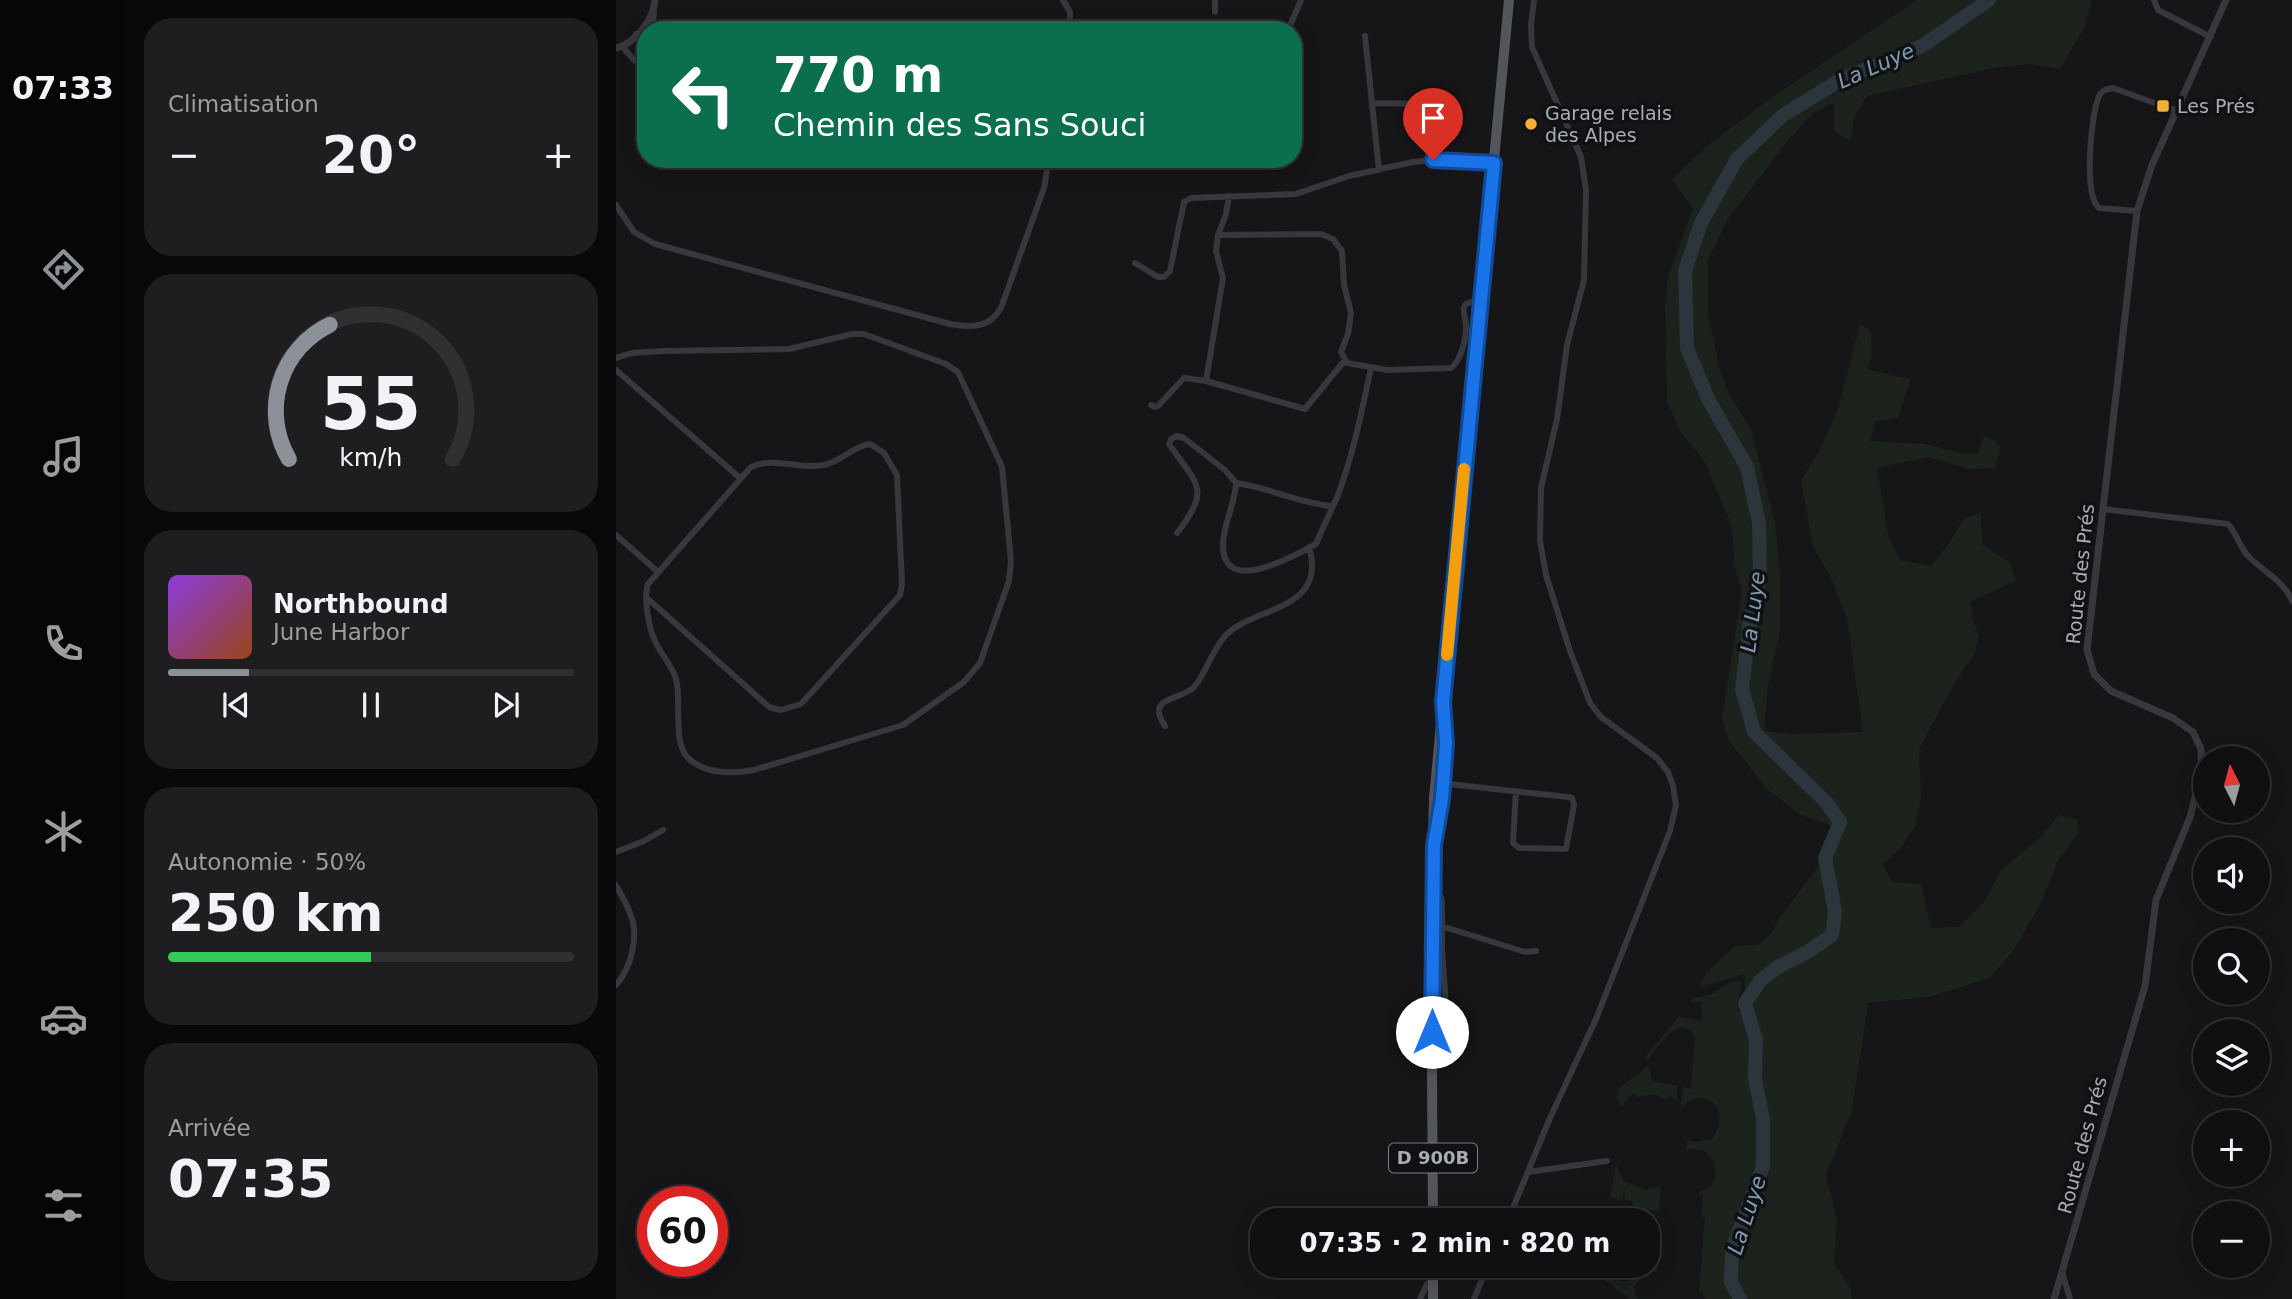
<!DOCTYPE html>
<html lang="fr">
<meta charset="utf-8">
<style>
:root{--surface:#101012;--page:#1e1e20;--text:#f1f3f6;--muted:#9c9d9f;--line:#303032;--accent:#8c9099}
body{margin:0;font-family:"DejaVu Sans",sans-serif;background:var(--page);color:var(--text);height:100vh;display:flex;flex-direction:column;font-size:26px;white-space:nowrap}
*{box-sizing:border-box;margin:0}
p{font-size:23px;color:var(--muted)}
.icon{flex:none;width:38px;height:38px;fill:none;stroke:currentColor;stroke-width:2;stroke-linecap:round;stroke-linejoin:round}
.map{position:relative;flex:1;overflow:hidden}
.side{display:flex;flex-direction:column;gap:18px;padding:18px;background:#09090a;width:490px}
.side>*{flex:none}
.banner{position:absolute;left:21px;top:21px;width:665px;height:147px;border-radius:28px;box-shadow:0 4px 18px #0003,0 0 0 2px var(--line);background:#0b6e4f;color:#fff;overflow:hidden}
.needle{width:46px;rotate:354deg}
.tools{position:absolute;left:1577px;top:746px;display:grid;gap:14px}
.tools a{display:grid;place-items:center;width:77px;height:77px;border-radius:50%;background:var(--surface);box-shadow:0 4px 18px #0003,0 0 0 2px var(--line);font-size:35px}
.speed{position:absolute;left:21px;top:1186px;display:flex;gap:14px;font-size:35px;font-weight:700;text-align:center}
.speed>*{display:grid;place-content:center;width:91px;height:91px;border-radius:50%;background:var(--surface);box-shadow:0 4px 18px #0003,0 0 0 2px var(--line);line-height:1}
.speed .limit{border:10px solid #d22;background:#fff;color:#111}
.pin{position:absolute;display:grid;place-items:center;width:60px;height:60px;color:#fff;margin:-72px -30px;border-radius:50% 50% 50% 0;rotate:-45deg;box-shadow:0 0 7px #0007}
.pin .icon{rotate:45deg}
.me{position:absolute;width:77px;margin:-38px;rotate:0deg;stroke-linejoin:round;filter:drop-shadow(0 0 5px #0008)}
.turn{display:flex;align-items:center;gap:24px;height:147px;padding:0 21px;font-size:32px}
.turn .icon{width:91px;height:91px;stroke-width:2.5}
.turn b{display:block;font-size:49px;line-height:60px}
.big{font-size:52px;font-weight:700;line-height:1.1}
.side .tile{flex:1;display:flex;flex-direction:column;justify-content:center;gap:10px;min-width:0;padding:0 24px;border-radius:28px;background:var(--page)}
.side .dial{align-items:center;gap:0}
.dial svg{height:182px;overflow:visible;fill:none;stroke:var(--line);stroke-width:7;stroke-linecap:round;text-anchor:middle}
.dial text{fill:var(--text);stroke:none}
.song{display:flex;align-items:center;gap:21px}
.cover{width:84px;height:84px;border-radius:10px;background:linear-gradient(135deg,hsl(270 70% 55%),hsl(20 70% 35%))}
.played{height:7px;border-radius:4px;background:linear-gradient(90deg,var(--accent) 20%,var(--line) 20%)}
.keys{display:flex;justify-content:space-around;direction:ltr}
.heat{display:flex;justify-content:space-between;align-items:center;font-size:38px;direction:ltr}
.charge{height:10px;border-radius:5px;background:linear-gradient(90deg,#34c759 50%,var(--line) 0)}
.trip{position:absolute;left:634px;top:1208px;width:410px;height:70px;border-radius:28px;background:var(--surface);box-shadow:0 4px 18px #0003,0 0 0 2px var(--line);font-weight:700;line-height:70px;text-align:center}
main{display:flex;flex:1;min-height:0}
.tab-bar{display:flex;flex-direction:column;width:126px;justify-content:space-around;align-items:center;background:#060607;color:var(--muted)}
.tab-bar .icon{width:49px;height:49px}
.tab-bar .selected{color:var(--accent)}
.tab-bar b{font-size:32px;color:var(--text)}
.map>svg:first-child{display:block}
.green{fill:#1c231d}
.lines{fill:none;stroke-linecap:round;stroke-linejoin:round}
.river{stroke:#2c353c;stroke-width:14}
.minor{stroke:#37383d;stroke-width:6}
.tertiary{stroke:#37383d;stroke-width:7}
.primary{stroke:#53555c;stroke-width:10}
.route-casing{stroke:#114b97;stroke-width:18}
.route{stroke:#1a73e8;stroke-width:12}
.slow{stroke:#f59e0b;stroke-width:12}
.poi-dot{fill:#f2b134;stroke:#111113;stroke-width:2.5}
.labels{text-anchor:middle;stroke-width:7;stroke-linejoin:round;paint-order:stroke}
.shield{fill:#111113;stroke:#7b7e86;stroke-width:2}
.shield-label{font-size:18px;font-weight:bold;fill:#a8adb8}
.poi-label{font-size:19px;fill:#a8adb8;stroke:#111113;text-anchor:start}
.street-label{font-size:19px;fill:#a8adb8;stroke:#111113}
.water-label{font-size:21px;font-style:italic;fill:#7f9bb3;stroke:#111113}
</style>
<main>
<nav class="tab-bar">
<b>07:33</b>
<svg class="icon selected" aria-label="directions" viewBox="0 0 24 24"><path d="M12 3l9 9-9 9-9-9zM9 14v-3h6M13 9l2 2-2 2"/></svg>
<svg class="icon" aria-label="music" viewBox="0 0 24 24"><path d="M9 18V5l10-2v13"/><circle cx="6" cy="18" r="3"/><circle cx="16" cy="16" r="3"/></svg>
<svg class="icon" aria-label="phone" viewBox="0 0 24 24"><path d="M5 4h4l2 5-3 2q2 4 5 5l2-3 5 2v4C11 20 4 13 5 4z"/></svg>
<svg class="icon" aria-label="climate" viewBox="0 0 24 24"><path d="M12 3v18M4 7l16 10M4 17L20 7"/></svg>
<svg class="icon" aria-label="car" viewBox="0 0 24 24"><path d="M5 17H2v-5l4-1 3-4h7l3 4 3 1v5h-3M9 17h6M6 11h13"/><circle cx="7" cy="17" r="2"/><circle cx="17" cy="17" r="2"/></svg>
<svg class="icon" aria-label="filters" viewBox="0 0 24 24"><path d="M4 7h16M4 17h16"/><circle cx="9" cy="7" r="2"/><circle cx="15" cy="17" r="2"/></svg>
</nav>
<section class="side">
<div class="tile"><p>Climatisation</p>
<div class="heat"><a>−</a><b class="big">20°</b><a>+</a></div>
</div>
<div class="tile dial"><svg viewBox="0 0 100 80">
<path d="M14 69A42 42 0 1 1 86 69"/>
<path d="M14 69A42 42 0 0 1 32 10" stroke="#8c9099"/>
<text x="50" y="56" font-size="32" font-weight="700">55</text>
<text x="50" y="72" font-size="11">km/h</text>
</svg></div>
<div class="tile">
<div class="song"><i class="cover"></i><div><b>Northbound</b><p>June Harbor</p></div></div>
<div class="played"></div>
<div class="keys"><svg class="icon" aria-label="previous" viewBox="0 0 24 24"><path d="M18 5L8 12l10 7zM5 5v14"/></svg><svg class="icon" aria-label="pause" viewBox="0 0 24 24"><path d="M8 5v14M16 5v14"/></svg><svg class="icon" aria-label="next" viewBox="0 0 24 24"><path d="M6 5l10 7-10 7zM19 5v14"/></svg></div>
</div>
<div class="tile"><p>Autonomie · 50%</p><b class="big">250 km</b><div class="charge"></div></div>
<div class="tile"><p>Arrivée</p><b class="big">07:35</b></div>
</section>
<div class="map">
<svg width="1676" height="1299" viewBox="0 0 1676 1299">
<rect width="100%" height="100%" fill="#161618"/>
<path class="green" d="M1301 0H1476L1468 28 1444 69 1413 64 1378 68 1251 96 1239 115 1234 141 1218 131V103L1197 113 1173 139 1111 220 1092 260V314L1104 371 1113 394 1135 430 1159 522 1164 576V632L1152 684 1148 731 1176 734 1247 732 1231 618 1213 574 1197 546 1185 480 1204 450 1222 409 1244 324 1255 332 1256 351 1252 369 1282 377 1295 378 1282 418 1260 421 1254 441 1309 444 1348 454 1362 453 1368 436 1378 440 1385 447 1379 468 1354 469 1312 457 1261 468 1273 538 1284 560 1315 566 1334 542 1348 519 1365 512 1366 545 1394 562 1400 580 1354 602 1357 620 1363 636 1358 655 1339 682 1303 749 1305 797 1299 827 1286 846 1267 864 1276 882 1305 884 1315 928 1344 927 1367 904 1385 870 1422 840 1443 815 1461 820 1463 831 1442 861 1424 905 1397 951 1374 978 1312 997 1252 1003 1236 1110 1210 1175 1221 1220 1218 1263 1234 1288 1236 1299H1090L1086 1291 1083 1293 1089 1219 1086 1218 1087 1195 1082 1193 1095 1186C1107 1166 1093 1144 1069 1150L1072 1140 1080 1142 1096 1139C1122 1101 1075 1084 1064 1112L1067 1087 1075 1089 1079 1038C1066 1009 1042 1047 1032 1060L1029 1057 1062 1017 1086 1020V1002H1074L1076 999 1098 993 1116 981 1126 982 1121 1003 1122 1011 1132 1020 1128 974 1084 987 1090 972 1119 946 1141 945 1157 932 1162 920 1229 830 1185 815 1151 789 1113 741 1106 718 1126 592 1118 564 1116 526 1088 460 1064 431 1051 401 1049 304 1052 277 1077 208 1056 180 1092 145 1155 98Z
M1033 1065 1036 1081 1062 1086 1060 1102 1055 1096 1049 1099 1038 1094 1022 1097 1019 1093 1011 1099 1006 1107 1001 1098 1003 1088Z
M1000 1165 1007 1180 1013 1184 1011 1189 1015 1184 1031 1190 1045 1186 1043 1212 1016 1209 1017 1202 1009 1200 1008 1192 1006 1202 994 1196Z
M1033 1254 1042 1265 1040 1273 1033 1268 1018 1287 1019 1296 1024 1299H1015L980 1274 979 1269 982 1265H990L995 1278C1007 1282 1011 1283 1022 1276L1024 1265H1031V1256Z"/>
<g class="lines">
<path class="river" d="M1124 1299 1115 1282 1116 1250 1147 1166V1119L1139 1079 1140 1040 1129 1003 1144 981 1162 967 1193 951 1216 935 1219 912 1209 858 1224 822 1211 803 1138 732 1126 689 1134 621 1144 579 1143 523 1131 467 1092 399 1071 348 1069 271 1085 223 1121 159 1166 116 1224 80 1306 46 1373 0"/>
<path class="minor" d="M447 0 454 12V30
M599 0V12
M1538 0 1542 10 1595 37
M36 30 38 13
M672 30 685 0
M20 34 30 43
M749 36 763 170
M6 46 18 60 30 68
M18 60 30 57
M756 103 812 104 815 113 817 160
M0 205 18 232 39 244 334 324C354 328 374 328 385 308L428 188 433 159
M1521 211 1483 208C1467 197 1475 113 1483 96 1486 90 1491 89 1497 88L1561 111
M602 235 610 214 613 196
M519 263 542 277H548L554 271 568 202 575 198 680 194 733 176 797 162 817 160 878 163
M0 358 16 353 46 351 173 349 236 334H248L330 364 342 372 386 467 395 561 393 581 364 663 348 682 287 725 138 770C116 774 89 774 72 758 56 742 66 700 60 679 56 665 45 655 39 641 33 628 27 598 32 584L135 467C158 456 185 470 208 465 225 462 237 446 254 444L268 453 281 475 286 584 284 595 185 704 165 710 153 707 31 598
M729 360 689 409 590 381 607 278 600 251 602 235 705 234 717 239 726 251 728 285 735 313 732 334 725 352 731 363 771 370 835 368C845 361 850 339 850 327 850 312 839 302 864 301
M0 370 124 478
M535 405 539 407 542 406 568 378 590 381
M620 483C652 487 682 503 715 506
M1487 509 1612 524C1621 533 1623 547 1633 557 1647 571 1669 582 1676 601
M561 533C596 488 581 485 553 444L555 439 561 436 568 438 609 470 620 483C619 504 608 522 607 543 605 598 678 556 700 544 707 527 715 511 722 495 737 455 746 410 755 368
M0 535 42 572
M549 726C530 698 559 701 576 689 588 679 596 649 610 635 639 606 712 611 693 547
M824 783 833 784 952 797 956 798 958 805 950 849 903 848 897 843 900 791
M0 852 28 841 47 830
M0 885C5 895 12 905 15 916 23 937 15 968 0 985
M816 891 825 897 826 902V950L830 1006
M825 926 909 952 920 951
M912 1172 991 1161
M892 1220 934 1118 980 1019 1054 831 1060 805 1057 786 1052 772 1041 758 985 717 974 703 954 651 930 575 924 541 925 488 941 419 951 345 968 280 970 190 965 157 916 47 915 25 918 0
M1446 1272 1454 1299
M804 1299 811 1284 817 1280
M858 1299 872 1265"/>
<path class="tertiary" d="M0 48C20 43 38 19 39 0
M1438 1299 1529 986 1540 900 1574 817 1586 771 1585 749 1577 732 1557 718 1495 691 1478 674 1471 650 1521 211 1536 165 1610 0"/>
<path class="primary" d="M823 817 830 743 829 724
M817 1220 815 928 818 798 893 0
M817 1265V1299"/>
</g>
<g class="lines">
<g class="route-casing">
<path id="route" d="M816 1032 818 845 826 799 830 743 827 702 878 163 817 160"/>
</g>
<use href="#route" class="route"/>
<path class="slow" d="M831 655 848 469"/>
</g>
<g class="poi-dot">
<rect x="1540" y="99" width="14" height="14" rx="3.5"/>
<circle cx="915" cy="124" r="7"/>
</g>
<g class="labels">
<rect class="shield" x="773" y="1143.5" width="88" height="29" rx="5"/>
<g class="shield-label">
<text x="817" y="1164">D 900B</text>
</g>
<g class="poi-label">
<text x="1561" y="113">Les Prés</text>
<text x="929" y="120">Garage relais<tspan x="929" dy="22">des Alpes</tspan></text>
</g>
<g class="street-label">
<text transform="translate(1464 574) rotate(-84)" y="7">Route des Prés</text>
<text transform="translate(1466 1145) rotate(-75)" y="7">Route des Prés</text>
</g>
<g class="water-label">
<text transform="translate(1260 66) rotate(-24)" y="7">La Luye</text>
<text transform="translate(1137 612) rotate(-83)" y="7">La Luye</text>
<text transform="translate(1131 1215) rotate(-72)" y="7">La Luye</text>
</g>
</g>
</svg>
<div class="tools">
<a><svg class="needle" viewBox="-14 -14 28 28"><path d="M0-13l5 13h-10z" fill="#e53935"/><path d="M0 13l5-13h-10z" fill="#9c9d9f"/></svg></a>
<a><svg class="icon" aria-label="sound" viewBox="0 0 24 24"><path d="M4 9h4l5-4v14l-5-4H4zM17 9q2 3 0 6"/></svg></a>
<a><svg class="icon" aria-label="search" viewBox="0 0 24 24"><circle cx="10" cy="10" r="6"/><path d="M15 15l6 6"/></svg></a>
<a><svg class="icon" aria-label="layers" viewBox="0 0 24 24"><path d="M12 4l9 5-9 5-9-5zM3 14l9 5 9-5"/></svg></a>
<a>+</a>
<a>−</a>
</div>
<div class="speed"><div class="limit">60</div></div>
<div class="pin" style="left:817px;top:160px;background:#d93025"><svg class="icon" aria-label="arrive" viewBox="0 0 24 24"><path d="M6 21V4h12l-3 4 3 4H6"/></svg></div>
<svg class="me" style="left:816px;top:1032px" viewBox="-20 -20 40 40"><circle r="19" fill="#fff"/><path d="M0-13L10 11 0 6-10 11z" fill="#1a73e8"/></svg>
<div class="trip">07:35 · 2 min · 820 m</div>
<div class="banner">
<div class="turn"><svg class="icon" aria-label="left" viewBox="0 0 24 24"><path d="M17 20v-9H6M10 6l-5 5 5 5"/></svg><div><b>770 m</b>Chemin des Sans Souci</div></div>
</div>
</div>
</main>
